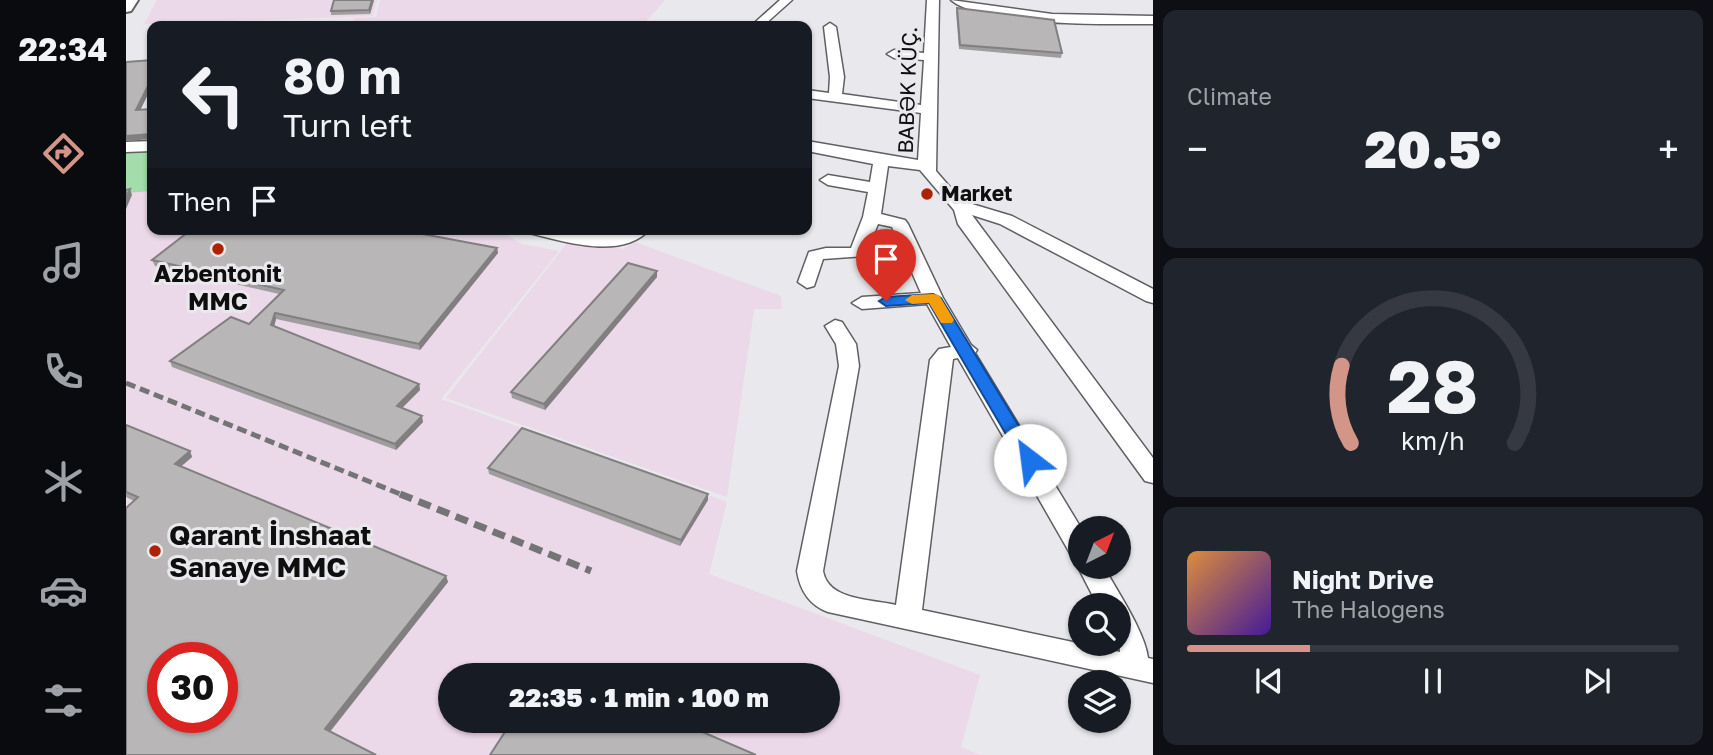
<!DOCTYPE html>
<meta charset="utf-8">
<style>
:root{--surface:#171b24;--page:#20242c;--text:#f1f3f6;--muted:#9ea1a6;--line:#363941;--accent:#d39587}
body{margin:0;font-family:"Golos Text",sans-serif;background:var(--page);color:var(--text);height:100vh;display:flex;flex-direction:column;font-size:26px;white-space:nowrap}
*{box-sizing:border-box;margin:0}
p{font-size:23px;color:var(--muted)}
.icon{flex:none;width:38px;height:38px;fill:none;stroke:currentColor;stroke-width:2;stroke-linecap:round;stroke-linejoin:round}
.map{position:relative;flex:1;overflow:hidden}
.panel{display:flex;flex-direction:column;gap:10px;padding:10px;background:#0d0f14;width:560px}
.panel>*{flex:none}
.banner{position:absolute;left:21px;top:21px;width:665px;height:214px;border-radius:14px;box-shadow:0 2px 5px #0004;background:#171b24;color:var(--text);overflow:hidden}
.needle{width:46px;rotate:42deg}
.fabs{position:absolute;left:942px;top:516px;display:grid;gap:14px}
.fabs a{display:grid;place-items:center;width:63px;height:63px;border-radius:50%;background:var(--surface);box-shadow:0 2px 5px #0004;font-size:35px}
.speed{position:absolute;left:21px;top:642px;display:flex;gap:14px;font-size:35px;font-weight:700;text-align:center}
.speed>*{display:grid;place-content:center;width:91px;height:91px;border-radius:50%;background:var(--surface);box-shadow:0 2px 5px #0004;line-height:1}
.speed .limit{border:10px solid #d22;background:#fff;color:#111}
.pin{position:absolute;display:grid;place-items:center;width:60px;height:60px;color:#fff;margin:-72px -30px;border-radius:50% 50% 50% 0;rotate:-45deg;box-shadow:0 0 7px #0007}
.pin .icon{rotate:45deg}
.me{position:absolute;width:77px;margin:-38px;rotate:330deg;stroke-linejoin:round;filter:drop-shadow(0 0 5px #0008)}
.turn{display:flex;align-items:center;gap:24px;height:147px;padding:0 21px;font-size:32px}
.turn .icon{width:91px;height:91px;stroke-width:2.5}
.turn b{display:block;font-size:49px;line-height:60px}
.then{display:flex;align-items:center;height:66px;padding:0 21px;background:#0003;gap:14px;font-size:26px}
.big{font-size:52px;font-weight:800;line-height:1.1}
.panel .tile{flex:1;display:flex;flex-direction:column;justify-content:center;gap:10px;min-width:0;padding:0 24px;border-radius:14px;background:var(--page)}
.panel .dial{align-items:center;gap:0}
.dial svg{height:182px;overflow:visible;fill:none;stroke:var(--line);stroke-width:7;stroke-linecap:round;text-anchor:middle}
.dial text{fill:var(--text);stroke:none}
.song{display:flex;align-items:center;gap:21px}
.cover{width:84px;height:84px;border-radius:10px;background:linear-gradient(135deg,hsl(30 70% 55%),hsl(260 70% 35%))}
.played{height:7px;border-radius:4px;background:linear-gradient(90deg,var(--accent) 25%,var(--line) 25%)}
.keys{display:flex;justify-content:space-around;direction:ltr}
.heat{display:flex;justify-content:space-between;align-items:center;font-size:38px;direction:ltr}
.trip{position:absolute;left:312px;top:663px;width:402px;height:70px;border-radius:35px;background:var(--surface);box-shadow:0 2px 5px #0004;font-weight:800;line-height:70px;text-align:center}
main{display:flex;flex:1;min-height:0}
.menu{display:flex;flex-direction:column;width:126px;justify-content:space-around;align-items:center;background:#090b0e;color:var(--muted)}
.menu .icon{width:49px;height:49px}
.menu .active{color:var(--accent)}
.menu b{font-size:32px;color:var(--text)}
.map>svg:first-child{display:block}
.industrial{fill:#ebd8e9;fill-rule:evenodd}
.green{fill:#a2ddab}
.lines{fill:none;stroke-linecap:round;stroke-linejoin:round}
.minor-casing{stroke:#606063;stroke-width:3}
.tertiary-casing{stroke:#606063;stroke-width:4}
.minor{fill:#fff;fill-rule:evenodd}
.tertiary{fill:#fff;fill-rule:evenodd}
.rail-far1{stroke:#747376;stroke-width:5;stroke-dasharray:10 5;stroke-linecap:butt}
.rail{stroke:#747376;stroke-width:7;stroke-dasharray:13 7;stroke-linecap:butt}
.wall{fill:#9f9d9e}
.shaded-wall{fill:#827f81}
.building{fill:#b9b6b8;stroke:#827f81;stroke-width:2;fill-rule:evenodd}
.route{fill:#1a73e8;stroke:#114b97;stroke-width:2}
.slow{fill:#f59e0b}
.poi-dot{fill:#ae2200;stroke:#e9e8ec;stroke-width:2.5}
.labels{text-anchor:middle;stroke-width:6;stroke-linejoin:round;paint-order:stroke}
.far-street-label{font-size:21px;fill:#0e0e0f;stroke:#e9e8ec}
.far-poi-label{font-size:21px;font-weight:bold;fill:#0e0e0f;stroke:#e9e8ec;text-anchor:start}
.poi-label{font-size:24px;font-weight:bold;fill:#0e0e0f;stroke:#e9e8ec}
.near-poi-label{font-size:28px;font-weight:bold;fill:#0e0e0f;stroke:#e9e8ec;text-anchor:start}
</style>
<main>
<nav class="menu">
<b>22:34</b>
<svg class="icon active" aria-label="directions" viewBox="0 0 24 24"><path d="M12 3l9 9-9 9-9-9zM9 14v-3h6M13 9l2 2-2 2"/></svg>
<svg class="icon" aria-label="music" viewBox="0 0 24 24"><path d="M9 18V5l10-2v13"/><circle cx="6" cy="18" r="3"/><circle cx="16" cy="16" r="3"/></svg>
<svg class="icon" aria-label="phone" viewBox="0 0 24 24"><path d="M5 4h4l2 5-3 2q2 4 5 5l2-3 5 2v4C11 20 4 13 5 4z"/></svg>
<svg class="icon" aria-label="climate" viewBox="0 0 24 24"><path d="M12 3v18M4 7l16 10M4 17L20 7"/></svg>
<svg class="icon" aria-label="car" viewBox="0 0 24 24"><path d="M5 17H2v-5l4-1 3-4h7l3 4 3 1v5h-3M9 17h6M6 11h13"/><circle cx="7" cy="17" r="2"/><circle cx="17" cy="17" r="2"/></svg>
<svg class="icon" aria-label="filters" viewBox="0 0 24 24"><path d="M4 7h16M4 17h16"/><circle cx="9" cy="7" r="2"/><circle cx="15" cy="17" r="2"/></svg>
</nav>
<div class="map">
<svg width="1027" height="755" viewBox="0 0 1027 755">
<rect width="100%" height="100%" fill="#e9e8ec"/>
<path class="industrial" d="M31 0H251L247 16 18 24Z
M254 0H539L516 26H226L228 18 250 17Z
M26 150V229H371L396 244 433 251 315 399 601 502 583 574 854 675 835 747 854 755H0V151ZM37 658H96V718H37ZM324 676H702V721H324Z
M445 238 497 249 509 242 655 296 656 309H628L601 497 320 398Z"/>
<path class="green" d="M26 151V191L0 193V152Z"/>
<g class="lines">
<g class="minor-casing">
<path id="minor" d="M654 0H666L637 26H625Z
M801 0H813L810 171 836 201 886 216 1027 289V303L1020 301 874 224 846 215 1027 458V483L1019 481 832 224 828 210 794 170 762 166 755 214 779 220 782 224 817 298 845 345 851 350 849 353 955 528 954 558 945 555 832 358 827 359 796 610 994 652 992 606H972L952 567 954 564V567H978C991 591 1019 632 1022 658L1027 659V683L702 612C683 605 674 590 671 571L713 366 710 344 699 326 709 320 716 322 730 344 733 366 697 571C702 601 746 599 770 605L804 360 813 349 825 347 801 304 736 309 726 303 736 297 795 293 766 227 752 224 739 256 697 259 688 286 681 288 672 282 683 252 700 248H725L737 217 742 192 702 185 694 180 702 175 744 182 747 164 681 151V141L792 160 795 113 681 98V90L703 93 704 77 698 27 704 23 710 27 718 77 716 94 795 105 798 60 768 58 761 54 768 50 798 53Z
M825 0 926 14 1027 16V24C983 24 857 27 825 0Z
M26 141V151L0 152V142Z
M400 229C427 229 453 236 479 235 495 234 508 229 524 229 496 261 436 241 403 233Z"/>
</g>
<g class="tertiary-casing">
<path id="tertiary" d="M0 0H12L5 11 0 12Z"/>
</g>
<use href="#minor" class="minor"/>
<use href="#tertiary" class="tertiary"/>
<path class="rail-far1" d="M0 383 279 496"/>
<path class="rail" d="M274 494 465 571"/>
</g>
<path class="wall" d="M248 0 244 14 205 15V11Z
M831 8 936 53 935 58 833 49 830 12Z
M371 248 372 253 294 350 150 319 148 326 293 384 294 390 276 408 297 422 270 450 46 367 44 361 123 324 153 294 29 266 26 260Z
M531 271V277L419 410 386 398 385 392Z
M0 425 64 451 66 457 55 466 320 576 322 582 204 732 0 755 8 501 0 497Z
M362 468 582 500 554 546 363 474Z"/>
<path class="shaded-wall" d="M246 0H248L244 14 243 10Z
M26 78V86L12 115 10 110Z
M26 132V139L0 141V136Z
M4 189 6 195 0 209V198Z
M371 248 372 253 294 350 293 344Z
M531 271V277L419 410 418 404Z
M149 313 150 319 147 331 145 325Z
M293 384 294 390 272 412 271 406Z
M296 416 297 422 270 450 269 444Z
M64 451 66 457 51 470 49 464Z
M582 494V500L554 546 555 540Z
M320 576 322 582 201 735 199 729Z"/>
<path class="building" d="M208 0H246L243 10 205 11Z
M831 8 928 20 936 53 834 45Z
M26 60V78L10 110 26 109V132L25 134 0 136V62Z
M4 189 0 198V190Z
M66 229H270L371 248 293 344 149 313 145 325 293 384 271 406 296 416 269 444 44 361 105 317 123 324 158 290 26 260Z
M502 263 531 271 418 404 385 392Z
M0 425 64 451 49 464 320 576 199 729 250 755H0V508L12 497 0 492ZM37 658H96V718H37Z
M396 428 582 494 555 540 362 468Z
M422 665 446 676H415Z
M386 721H551L630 755H364Z"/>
<path class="route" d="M807 294 815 298 911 456 913 460 911 465H898L803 303 760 306 753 301 760 297Z"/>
<path class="slow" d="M807 294 813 295 828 320 826 323H815L803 303 786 304 779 300 786 295Z"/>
<g class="poi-dot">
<circle cx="801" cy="194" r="7"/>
<circle cx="92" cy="249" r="7"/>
<circle cx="29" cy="551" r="7"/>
</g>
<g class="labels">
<g class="far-street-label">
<text transform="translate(782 90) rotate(-88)" y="7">BABƏK KÜÇ.</text>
</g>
<g class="far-poi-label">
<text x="815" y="201">Market</text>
</g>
<g class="poi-label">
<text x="92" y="282">Azbentonit<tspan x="92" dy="28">MMC</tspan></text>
</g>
<g class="near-poi-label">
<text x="43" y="545">Qarant İnshaat<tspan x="43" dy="32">Sanaye MMC</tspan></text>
</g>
</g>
</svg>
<div class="fabs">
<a><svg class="needle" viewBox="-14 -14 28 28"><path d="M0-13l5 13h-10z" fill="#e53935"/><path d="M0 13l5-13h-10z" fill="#9ea1a6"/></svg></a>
<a><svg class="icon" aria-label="search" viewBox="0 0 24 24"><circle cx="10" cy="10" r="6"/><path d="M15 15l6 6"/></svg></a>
<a><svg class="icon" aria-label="layers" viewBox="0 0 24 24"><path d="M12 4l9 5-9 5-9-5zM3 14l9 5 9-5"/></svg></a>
</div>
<div class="speed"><div class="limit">30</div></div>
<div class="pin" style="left:760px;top:301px;background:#d93025"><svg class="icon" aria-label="arrive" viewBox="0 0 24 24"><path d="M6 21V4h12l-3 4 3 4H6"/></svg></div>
<svg class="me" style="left:904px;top:460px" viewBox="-20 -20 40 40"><circle r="19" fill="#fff"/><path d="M0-13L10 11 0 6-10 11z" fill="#1a73e8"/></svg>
<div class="trip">22:35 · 1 min · 100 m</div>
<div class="banner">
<div class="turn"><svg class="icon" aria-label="left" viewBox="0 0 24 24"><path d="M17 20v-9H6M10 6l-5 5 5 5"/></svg><div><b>80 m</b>Turn left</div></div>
<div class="then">Then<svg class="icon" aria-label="arrive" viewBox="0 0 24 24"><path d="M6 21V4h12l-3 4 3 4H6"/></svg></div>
</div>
</div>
<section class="panel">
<div class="tile"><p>Climate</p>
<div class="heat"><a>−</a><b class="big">20.5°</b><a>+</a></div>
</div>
<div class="tile dial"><svg viewBox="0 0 100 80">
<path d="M14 69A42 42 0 1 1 86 69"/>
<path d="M14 69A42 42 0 0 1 10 35" stroke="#d39587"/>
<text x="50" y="56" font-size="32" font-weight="700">28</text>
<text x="50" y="72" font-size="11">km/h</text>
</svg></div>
<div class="tile">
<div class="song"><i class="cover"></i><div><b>Night Drive</b><p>The Halogens</p></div></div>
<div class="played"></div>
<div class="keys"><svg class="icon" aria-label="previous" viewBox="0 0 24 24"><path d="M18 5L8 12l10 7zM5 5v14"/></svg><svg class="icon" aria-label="pause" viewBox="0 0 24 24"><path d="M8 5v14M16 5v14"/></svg><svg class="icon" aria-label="next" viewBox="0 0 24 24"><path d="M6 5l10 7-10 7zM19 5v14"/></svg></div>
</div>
</section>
</main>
